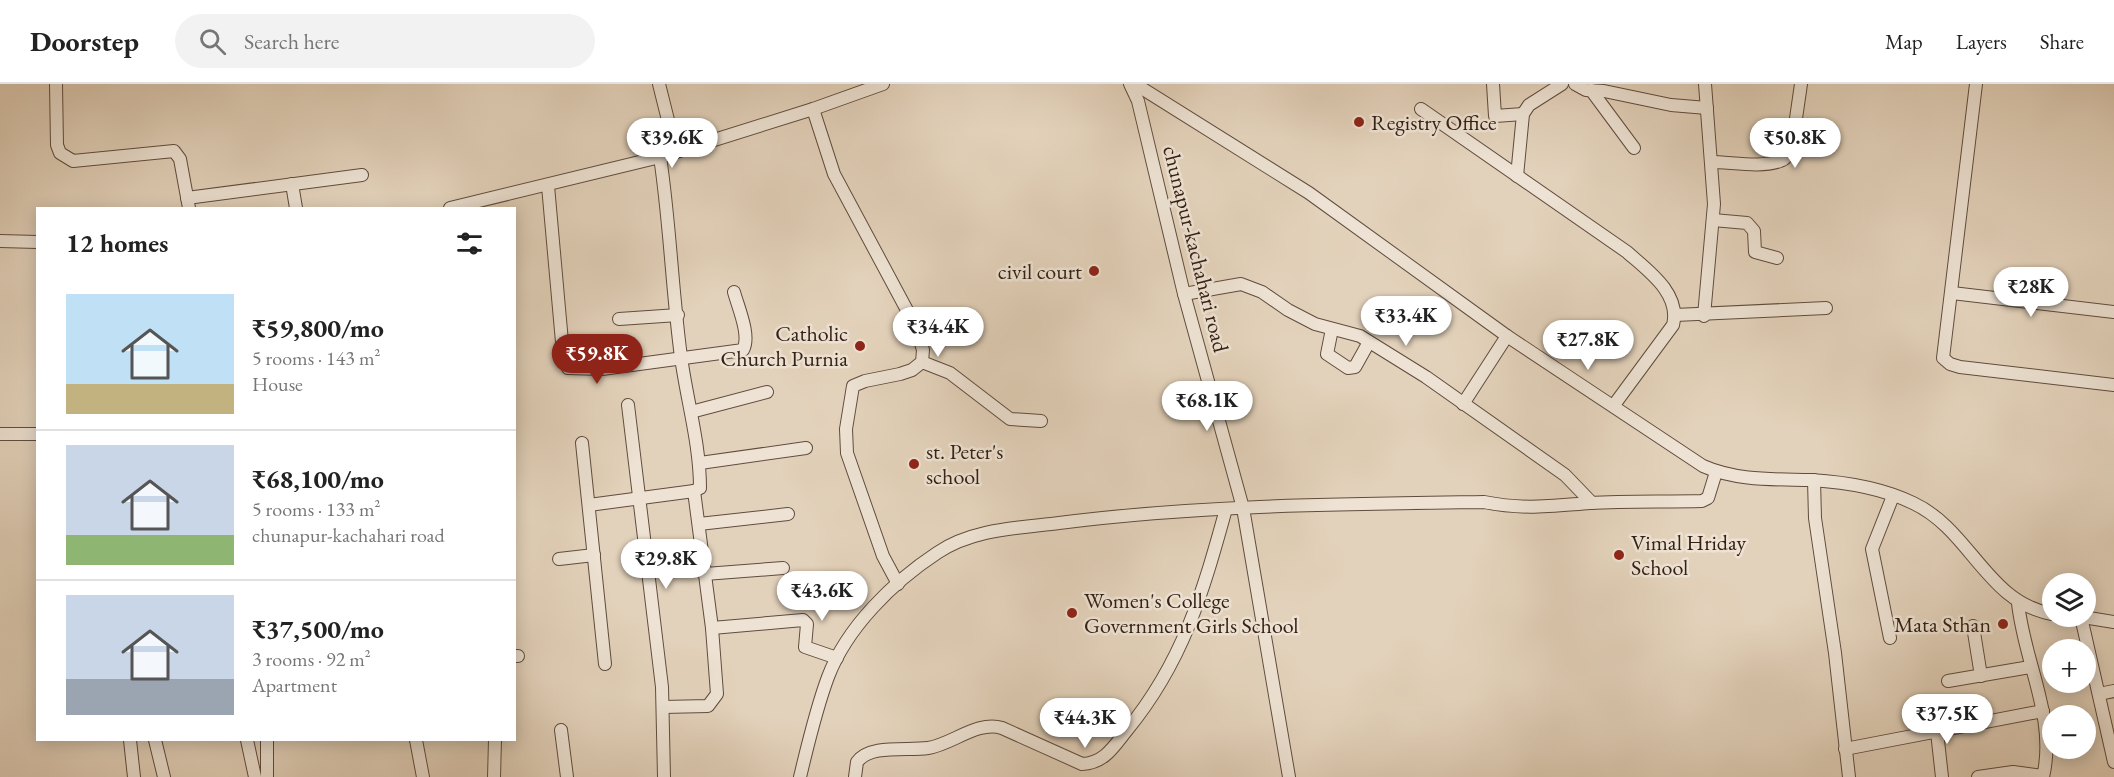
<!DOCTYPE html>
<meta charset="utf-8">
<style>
body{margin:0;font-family:"EB Garamond",serif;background:#f2f2f2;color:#222;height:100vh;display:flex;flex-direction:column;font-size:22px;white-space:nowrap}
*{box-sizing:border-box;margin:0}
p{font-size:20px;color:#767676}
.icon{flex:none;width:33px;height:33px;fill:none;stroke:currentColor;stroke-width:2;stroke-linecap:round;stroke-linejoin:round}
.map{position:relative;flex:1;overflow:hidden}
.details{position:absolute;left:36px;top:123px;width:480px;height:534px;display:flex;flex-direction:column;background:#fff;border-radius:0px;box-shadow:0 3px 15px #0003}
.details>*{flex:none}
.fabs{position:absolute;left:2042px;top:489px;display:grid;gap:12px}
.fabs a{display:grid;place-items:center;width:54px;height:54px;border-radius:50%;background:#fff;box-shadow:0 3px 15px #0003;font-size:30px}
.price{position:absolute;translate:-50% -51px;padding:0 14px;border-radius:21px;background:#fff;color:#222;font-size:20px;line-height:39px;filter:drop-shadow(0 2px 3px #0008)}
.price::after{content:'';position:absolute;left:50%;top:36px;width:18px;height:14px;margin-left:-9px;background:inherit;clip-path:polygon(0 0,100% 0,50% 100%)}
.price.selected{background:#8f2418;color:#fff}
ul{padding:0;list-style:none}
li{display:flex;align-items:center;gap:18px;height:150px;padding:0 30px}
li+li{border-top:2px solid #e0e0e0}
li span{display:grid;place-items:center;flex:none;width:168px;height:120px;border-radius:0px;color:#555}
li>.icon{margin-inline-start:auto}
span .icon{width:72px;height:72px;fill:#fffc;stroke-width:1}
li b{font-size:26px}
h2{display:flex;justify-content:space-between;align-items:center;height:72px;padding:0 30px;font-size:26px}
header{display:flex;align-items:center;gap:36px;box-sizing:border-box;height:84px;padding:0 30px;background:#fff;border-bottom:2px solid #e0e0e0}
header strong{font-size:28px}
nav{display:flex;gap:33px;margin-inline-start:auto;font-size:21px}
.search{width:420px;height:54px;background:#f2f2f2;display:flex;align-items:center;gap:15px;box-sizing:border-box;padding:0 21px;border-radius:33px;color:#767676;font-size:22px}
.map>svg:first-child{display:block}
</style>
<header>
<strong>Doorstep</strong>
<div class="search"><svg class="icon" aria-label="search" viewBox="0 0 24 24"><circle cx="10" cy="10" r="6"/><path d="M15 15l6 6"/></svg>Search here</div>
<nav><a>Map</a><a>Layers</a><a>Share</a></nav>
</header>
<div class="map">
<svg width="2114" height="693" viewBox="0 0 2114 693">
<rect width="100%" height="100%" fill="#e3d2bb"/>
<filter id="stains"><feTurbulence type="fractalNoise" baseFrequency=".00333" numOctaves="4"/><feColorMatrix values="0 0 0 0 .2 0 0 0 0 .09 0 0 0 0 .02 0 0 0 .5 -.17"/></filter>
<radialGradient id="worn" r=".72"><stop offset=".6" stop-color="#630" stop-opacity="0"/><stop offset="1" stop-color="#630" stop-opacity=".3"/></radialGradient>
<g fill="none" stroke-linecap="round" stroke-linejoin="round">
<defs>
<g id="minor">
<path d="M 56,0 L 57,61 L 60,69 L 73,77 L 174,67 L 180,75 L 189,124"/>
<path d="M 659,0 L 676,68"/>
<path d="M 1130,0 L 1138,17 L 1184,210 L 1243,424 L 1289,693"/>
<path d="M 1135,0 L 1309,109 L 1507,252 L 1703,382 C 1737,397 1774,395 1811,396 C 1845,398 1882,404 1913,419 C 1971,446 1986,518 2052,530"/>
<path d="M 1493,0 L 1495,32 L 1523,30"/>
<path d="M 1575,0 L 1586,6 L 1604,7 L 1671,21 L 1707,24"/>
<path d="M 1976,0 L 1943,274 L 1950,280 L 1960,283 L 2114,301"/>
<path d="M 1591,6 L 1634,64"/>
<path d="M 813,25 L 834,90 L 916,243 L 923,266 L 922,278 L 912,286 L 900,290 L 865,297 L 853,302 L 846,345 L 847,369 L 883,472 L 898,500"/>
<path d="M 1421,25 L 1627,168 C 1647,186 1681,209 1673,241 L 1614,321"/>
<path d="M 1711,78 C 1731,78 1761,84 1780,77 C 1787,75 1790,68 1792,62 L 1801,0"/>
<path d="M 1517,92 L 1523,30 L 1529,21 L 1562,0"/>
<path d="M 292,100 L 296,124"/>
<path d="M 548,102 L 563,269 L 568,284 L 602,285 L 743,266 C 751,252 738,223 734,208"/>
<path d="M 187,114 L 362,91"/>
<path d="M 450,124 L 660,73 L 813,25 L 883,0"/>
<path d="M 1713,136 L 1747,139 L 1754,147 L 1755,168 L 1777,174"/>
<path d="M 0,157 L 38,158"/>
<path d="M 1952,209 L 2114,228"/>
<path d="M 1184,210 L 1241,200 L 1262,208 L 1288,226 L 1315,240 L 1360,252 L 1426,293 L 1565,391 L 1592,419"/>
<path d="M 1675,231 L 1826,224"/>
<path d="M 1704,232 L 1714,120 L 1705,0"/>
<path d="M 619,235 L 678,231"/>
<path d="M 1332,245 L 1327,270 L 1348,284 L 1355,283 L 1369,258"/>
<path d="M 922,278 L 950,289 L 1010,335 L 1041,337"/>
<path d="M 1463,320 L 1507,252"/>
<path d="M 628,321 L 662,603 L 664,693"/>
<path d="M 691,328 L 767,308"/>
<path d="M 0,350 L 38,350"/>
<path d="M 582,359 L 605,580"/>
<path d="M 700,379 L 806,364"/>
<path d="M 1814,396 L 1815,434 L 1835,569 L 1849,693"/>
<path d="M 589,421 L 694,407 L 700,404 C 700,360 687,317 681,273 C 672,206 670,139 660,73"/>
<path d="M 699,440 L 788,430"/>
<path d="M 559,475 L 594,471"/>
<path d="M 705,490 L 783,484"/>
<path d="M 2018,519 C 2024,578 2057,634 2043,693"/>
<path d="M 2077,532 L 2114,538"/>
<path d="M 2081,533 L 2114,678"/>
<path d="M 1973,542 L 1981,592"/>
<path d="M 712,544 L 803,536 L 807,540 L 805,563 L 837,574"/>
<path d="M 1890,554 L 1872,465 L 1893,412"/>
<path d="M 514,572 L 518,572"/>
<path d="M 1948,597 L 2030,583"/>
<path d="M 2099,610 L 2114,607"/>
<path d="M 663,623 L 708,622 L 717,610 L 712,544 L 694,407"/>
<path d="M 561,646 L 567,693"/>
<path d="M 1937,648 L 1942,693"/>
<path d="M 130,656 L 134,693"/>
<path d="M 155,656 L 164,693"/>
<path d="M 247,656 L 255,693"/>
<path d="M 416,656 L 423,693"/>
<path d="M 1845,665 L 2043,627"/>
<path d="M 267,693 L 267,656"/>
<path d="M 494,693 L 495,656"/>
<path d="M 800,693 C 808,660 816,625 828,593 C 847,543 893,498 937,469 C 972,445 1018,444 1059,439 C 1200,421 1342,420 1484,418 C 1524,426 1550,422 1590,419 C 1627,417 1665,418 1702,417 L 1708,414 L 1716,388"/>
<path d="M 855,693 L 857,678 C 870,660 907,667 928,664 C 951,661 978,636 1002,644 L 1082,680 C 1105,679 1114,662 1127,646 C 1183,578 1203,508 1226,425"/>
<path d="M 1978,693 L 2013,688 L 2043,692"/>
</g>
</defs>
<!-- minor casing -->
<use href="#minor" stroke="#604c3e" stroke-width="14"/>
<!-- minor -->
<use href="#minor" stroke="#ede2d3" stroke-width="12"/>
</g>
<!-- markers -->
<g fill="#8f2418" stroke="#ede2d3" stroke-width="2">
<circle cx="1359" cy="38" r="6"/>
<circle cx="1094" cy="187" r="6"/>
<circle cx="860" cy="262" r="6"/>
<circle cx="914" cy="380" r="6"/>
<circle cx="1619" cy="471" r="6"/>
<circle cx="1072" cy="529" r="6"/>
<circle cx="2003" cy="540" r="6"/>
</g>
<g text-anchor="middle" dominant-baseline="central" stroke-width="5" stroke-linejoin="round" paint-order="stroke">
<!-- poi labels -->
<g font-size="22" fill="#342015" stroke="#ede2d3" text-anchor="start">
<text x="1371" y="38">Registry Office</text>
<text x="1082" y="187" text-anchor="end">civil court</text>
<text x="848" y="249" text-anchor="end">Catholic<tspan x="848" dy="25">Church Purnia</tspan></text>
<text x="926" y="367">st. Peter's<tspan x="926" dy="25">school</tspan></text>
<text x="1631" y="458">Vimal Hriday<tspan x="1631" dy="25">School</tspan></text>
<text x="1084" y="516">Women's College<tspan x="1084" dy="25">Government Girls School</tspan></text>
<text x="1991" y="540" text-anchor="end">Mata Sthan</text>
</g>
<!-- street labels -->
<g font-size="22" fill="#342015" stroke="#ede2d3">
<text transform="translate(1196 165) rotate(76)">chunapur-kachahari road</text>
</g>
</g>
<rect width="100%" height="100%" filter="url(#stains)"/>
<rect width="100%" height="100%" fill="url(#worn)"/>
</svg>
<div class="fabs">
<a><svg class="icon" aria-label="layers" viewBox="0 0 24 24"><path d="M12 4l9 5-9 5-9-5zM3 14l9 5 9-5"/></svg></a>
<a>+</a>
<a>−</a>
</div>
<b class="price" style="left:672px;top:85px">₹39.6K</b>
<b class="price" style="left:1795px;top:85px">₹50.8K</b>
<b class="price" style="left:2031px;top:234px">₹28K</b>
<b class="price" style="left:1406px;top:263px">₹33.4K</b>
<b class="price" style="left:938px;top:274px">₹34.4K</b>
<b class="price" style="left:1588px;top:287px">₹27.8K</b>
<b class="price selected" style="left:597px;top:301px">₹59.8K</b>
<b class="price" style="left:1207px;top:348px">₹68.1K</b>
<b class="price" style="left:666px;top:506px">₹29.8K</b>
<b class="price" style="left:822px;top:538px">₹43.6K</b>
<b class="price" style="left:1947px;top:661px">₹37.5K</b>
<b class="price" style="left:1085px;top:665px">₹44.3K</b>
<section class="details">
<h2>12 homes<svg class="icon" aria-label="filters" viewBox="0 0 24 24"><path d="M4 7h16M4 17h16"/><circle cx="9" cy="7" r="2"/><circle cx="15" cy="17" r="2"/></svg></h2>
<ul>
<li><span style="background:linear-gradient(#bfe0f5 75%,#c2b280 0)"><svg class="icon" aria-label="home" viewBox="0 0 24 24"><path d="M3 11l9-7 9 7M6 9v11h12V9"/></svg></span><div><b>₹59,800/mo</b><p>5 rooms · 143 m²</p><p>House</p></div></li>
<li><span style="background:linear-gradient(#c9d6e8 75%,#8fb573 0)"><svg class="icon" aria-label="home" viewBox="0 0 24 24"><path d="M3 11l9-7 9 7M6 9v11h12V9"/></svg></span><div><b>₹68,100/mo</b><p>5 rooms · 133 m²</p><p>chunapur-kachahari road</p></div></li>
<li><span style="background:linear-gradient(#c9d6e8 70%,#9aa5b1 0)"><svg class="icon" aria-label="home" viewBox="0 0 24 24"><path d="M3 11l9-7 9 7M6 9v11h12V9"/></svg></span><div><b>₹37,500/mo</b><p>3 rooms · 92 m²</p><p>Apartment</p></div></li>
</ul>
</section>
</div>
